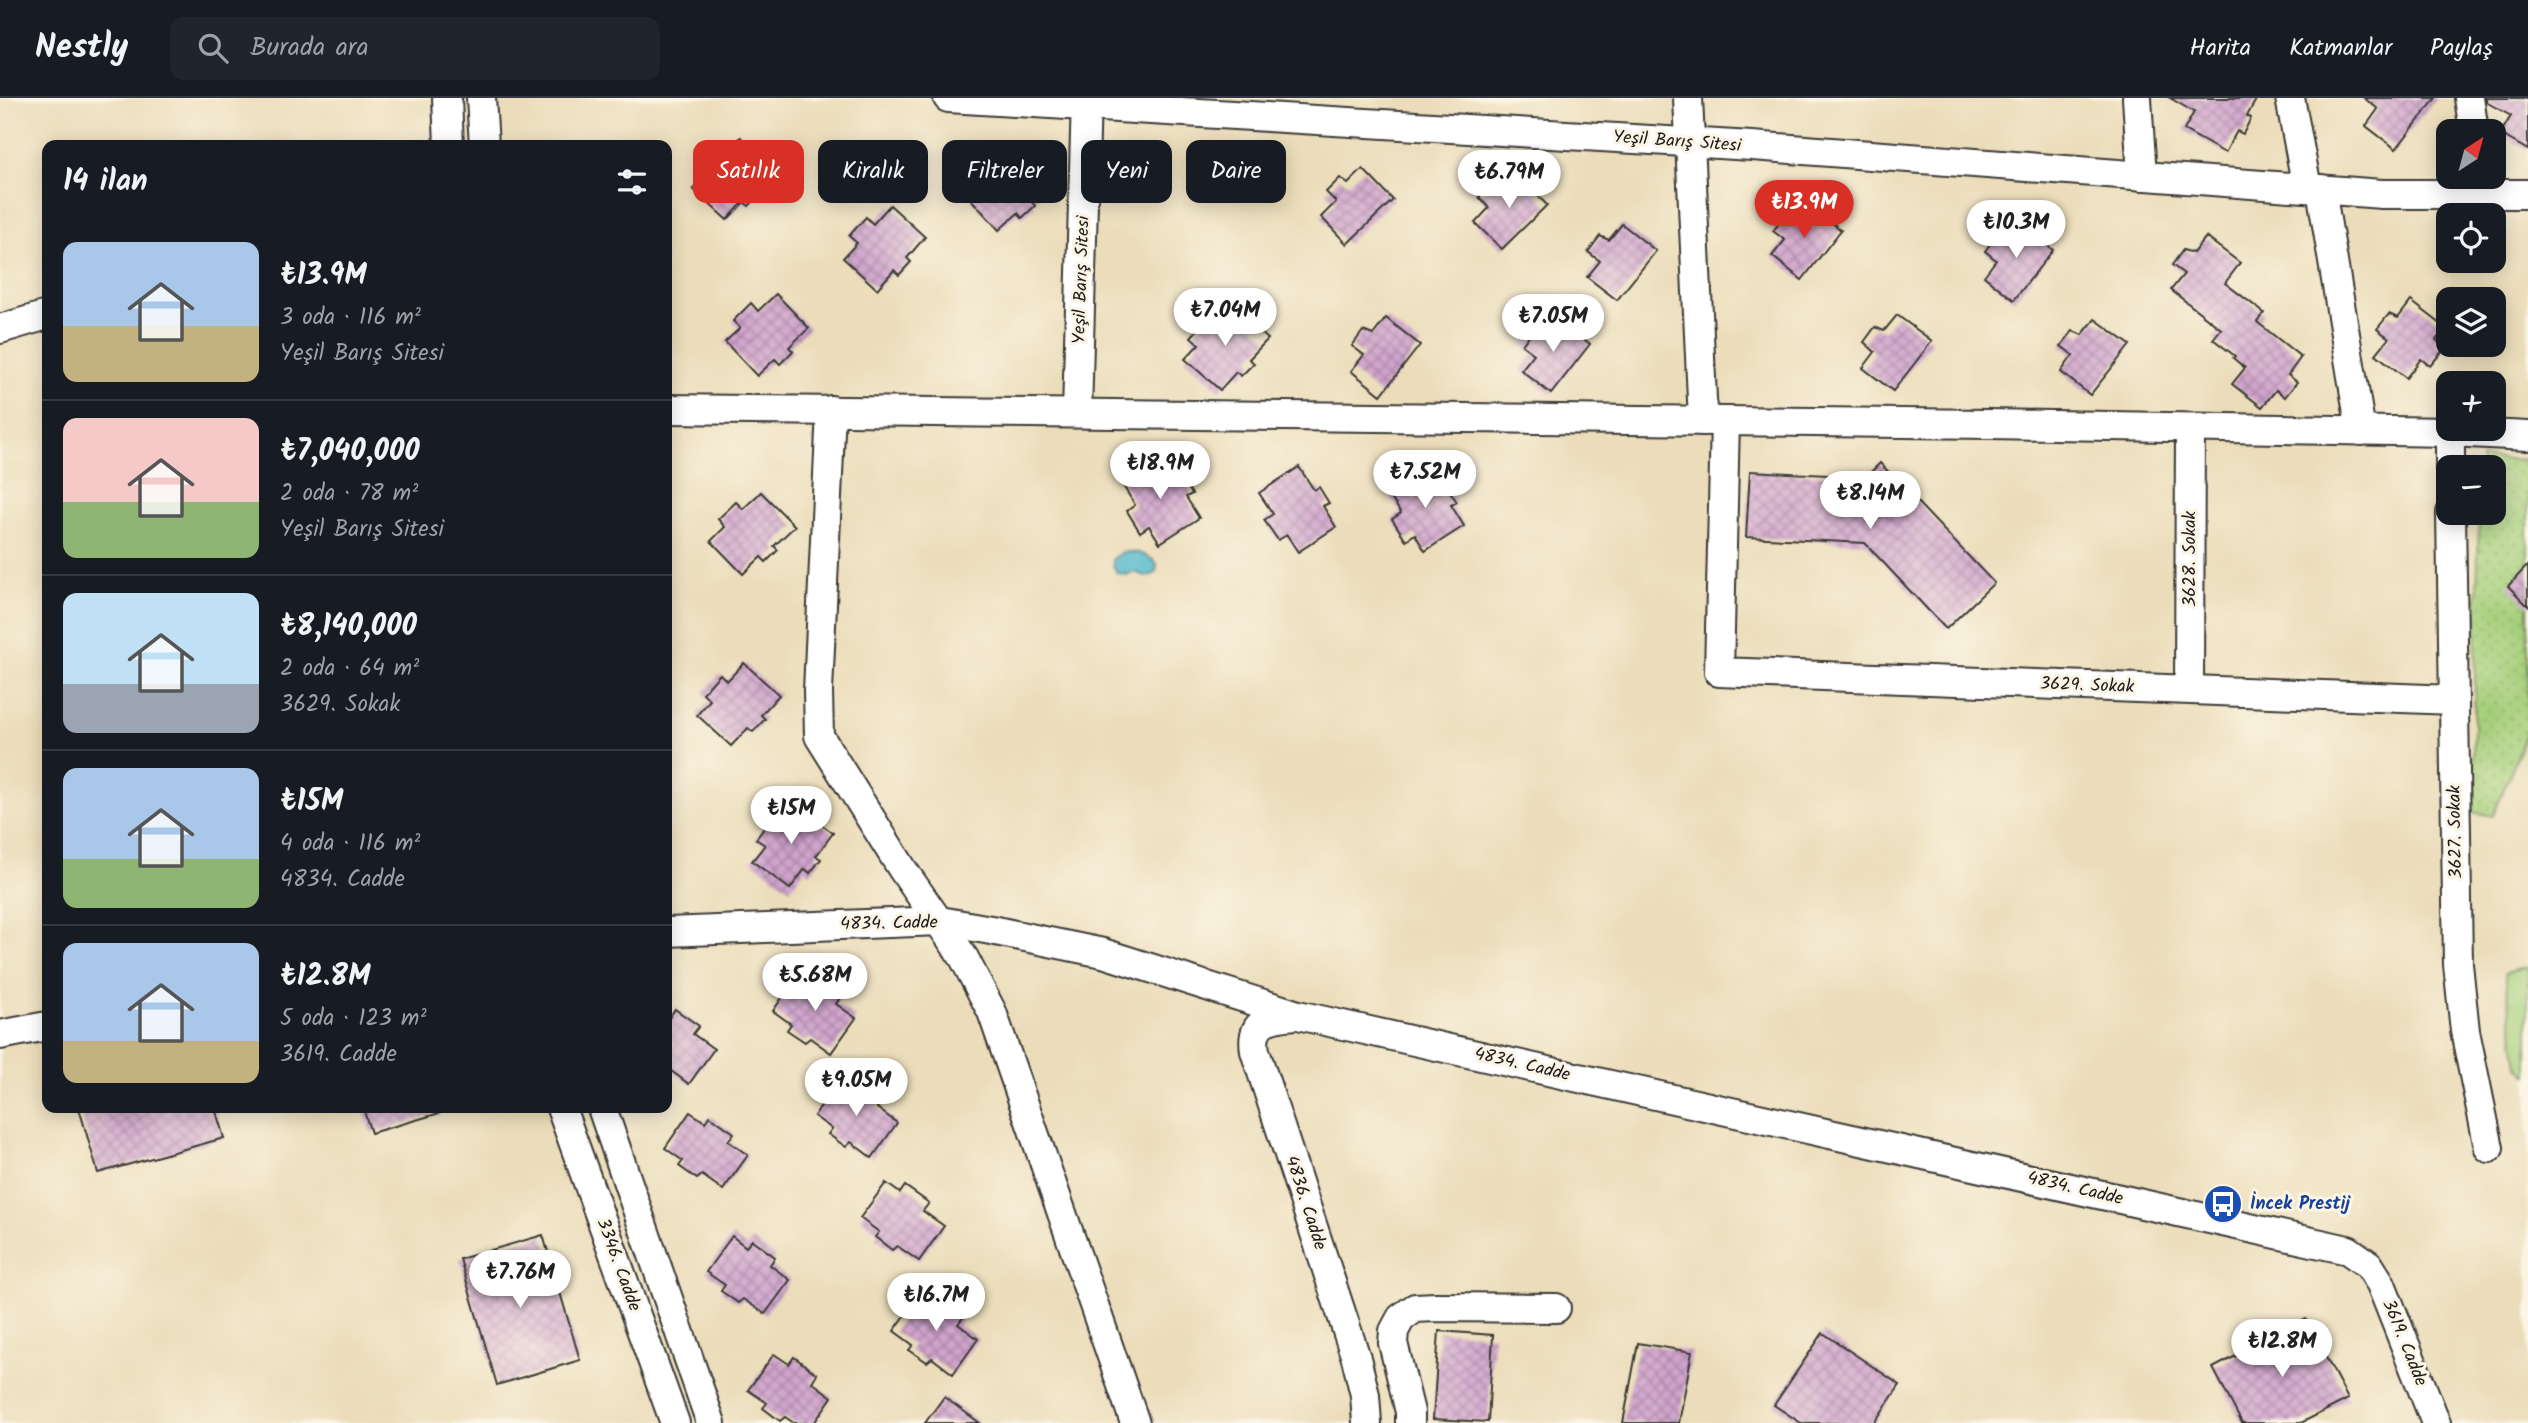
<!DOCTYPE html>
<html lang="tr">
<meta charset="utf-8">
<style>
body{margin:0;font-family:Kalam,sans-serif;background:#20242c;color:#f1f3f6;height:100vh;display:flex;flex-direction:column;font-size:26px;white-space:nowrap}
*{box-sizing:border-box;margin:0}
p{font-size:23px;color:#9ea1a6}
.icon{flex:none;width:38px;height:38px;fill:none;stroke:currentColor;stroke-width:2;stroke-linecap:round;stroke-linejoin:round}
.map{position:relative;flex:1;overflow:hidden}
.details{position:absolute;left:42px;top:42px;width:630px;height:973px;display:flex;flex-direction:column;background:#171b24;border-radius:14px;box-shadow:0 4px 18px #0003}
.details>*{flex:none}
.banner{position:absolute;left:693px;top:42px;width:665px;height:63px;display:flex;gap:14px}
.needle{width:46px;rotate:36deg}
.fabs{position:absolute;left:2436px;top:21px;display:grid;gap:14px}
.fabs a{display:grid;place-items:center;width:70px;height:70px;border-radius:14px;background:#171b24;box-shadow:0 4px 18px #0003;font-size:35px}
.price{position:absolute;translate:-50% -60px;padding:0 16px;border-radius:24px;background:#fff;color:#222;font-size:23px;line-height:46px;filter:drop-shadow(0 2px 4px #0008)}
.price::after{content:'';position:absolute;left:50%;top:42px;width:21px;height:16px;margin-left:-10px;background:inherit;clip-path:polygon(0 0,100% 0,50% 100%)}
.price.selected{background:#d93025;color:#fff}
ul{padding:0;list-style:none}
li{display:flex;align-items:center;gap:21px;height:175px;padding:0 21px}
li+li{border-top:2px solid #363941}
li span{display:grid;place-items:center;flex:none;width:196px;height:140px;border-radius:14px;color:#555}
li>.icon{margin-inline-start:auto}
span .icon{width:84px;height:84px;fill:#fffc;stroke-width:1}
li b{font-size:30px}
h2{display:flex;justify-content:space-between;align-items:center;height:84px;padding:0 21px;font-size:30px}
.chip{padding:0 24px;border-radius:14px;background:#171b24;box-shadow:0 4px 18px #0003;font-size:24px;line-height:63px}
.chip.selected{background:#d93025;color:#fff}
header{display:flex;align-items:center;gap:42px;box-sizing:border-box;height:98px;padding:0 35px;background:#171b24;border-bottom:2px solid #363941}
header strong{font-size:33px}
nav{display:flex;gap:38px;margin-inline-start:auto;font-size:24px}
.search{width:490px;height:63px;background:#20242c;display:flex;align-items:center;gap:18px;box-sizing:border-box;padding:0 24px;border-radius:14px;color:#9ea1a6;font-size:26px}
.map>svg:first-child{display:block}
</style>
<header>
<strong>Nestly</strong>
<div class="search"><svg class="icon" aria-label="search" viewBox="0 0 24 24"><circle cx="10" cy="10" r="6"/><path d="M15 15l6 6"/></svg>Burada ara</div>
<nav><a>Harita</a><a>Katmanlar</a><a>Paylaş</a></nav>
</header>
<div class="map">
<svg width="2528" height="1325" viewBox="0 0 2528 1325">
<defs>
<pattern id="grass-dots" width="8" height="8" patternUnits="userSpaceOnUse" patternTransform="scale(1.75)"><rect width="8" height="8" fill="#a6cf7a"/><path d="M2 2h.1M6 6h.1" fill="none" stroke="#8eb169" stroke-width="1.8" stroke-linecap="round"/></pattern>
<pattern id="building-cross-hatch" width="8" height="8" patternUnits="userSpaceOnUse" patternTransform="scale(1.75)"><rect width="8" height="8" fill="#d0a4cd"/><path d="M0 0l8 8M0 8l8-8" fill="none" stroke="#a885a6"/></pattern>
</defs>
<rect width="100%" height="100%" fill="#fcf5e5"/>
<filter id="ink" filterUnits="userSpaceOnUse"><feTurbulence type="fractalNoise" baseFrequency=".0143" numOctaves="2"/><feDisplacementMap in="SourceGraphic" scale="14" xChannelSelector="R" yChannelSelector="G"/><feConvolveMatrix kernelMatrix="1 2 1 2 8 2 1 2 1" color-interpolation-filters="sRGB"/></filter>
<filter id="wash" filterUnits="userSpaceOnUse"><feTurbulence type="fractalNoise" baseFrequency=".00686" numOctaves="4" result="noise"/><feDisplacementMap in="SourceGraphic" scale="28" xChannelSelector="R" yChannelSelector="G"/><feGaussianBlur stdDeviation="1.57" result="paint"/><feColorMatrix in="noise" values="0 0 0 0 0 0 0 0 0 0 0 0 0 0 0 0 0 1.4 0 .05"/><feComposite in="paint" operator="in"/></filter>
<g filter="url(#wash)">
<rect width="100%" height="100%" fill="#ebddba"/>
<!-- grass -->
<path fill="url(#grass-dots)" stroke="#61764b" stroke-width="2" d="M 2481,360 L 2528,362 L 2528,631 L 2493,718 L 2472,714 L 2479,415 L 2494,415 L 2494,369 L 2481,369 Z"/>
<!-- green -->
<path fill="#a6cf7a" stroke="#61764b" stroke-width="2" d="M 2528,869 L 2528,977 L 2518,968 L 2505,875 Z"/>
<!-- water -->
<path fill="#50b9cd" stroke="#366a74" stroke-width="2" d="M 1122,454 C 1136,453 1148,456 1157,466 L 1156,475 L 1147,479 L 1135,474 L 1126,477 L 1117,475 L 1113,467 L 1113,461 Z"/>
<g id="blocks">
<!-- building -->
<g fill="url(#building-cross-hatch)">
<path d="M 2170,0 L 2257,0 L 2247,18 L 2251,20 L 2243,36 L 2237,33 L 2225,55 L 2184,32 L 2194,14 Z"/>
<path d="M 2364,0 L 2436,0 L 2396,51 L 2366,28 L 2378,11 Z"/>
<path d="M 2486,0 L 2528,0 L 2528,52 L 2500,36 L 2511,18 L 2486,4 Z"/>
<path d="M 741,39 L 776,71 L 757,92 L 761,95 L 749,108 L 744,104 L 727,122 L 693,91 L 707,76 L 699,68 L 716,50 L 724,57 Z"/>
<path d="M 1020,50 L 1052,85 L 1032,104 L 1035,108 L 1022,120 L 1018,115 L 999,132 L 968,98 L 983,84 L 976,76 L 994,59 L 1001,67 Z"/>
<path d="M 1363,71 L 1393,102 L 1347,146 L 1321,119 L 1336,104 L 1326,94 L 1340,80 L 1348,86 Z"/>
<path d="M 1516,76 L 1547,107 L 1502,151 L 1475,125 L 1489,110 L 1479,99 L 1492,86 L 1501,91 Z"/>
<path d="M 1807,105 L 1841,132 L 1802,182 L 1772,158 L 1785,142 L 1773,133 L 1785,118 L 1794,122 Z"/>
<path d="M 890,107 L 925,139 L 907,160 L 911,164 L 899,177 L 894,172 L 877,191 L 843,160 L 857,145 L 849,138 L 866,119 L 873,126 Z"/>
<path d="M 2018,125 L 2053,152 L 2014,202 L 1984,178 L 1996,162 L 1985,153 L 1996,138 L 2006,142 Z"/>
<path d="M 1622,126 L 1656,153 L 1617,202 L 1587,179 L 1600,163 L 1588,154 L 1600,138 L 1609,142 Z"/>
<path d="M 2206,139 L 2240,165 L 2225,185 L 2264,215 L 2257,224 L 2301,259 L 2288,277 L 2297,284 L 2285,299 L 2276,292 L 2262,309 L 2232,286 L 2245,270 L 2233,260 L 2235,258 L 2213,241 L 2221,231 L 2171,192 L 2184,176 L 2172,167 L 2183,152 L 2193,155 Z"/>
<path d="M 776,196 L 809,230 L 789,249 L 793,253 L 780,266 L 775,261 L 757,278 L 725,244 L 740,230 L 733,223 L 751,205 L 758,213 Z"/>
<path d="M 2411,203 L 2446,230 L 2436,242 L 2445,250 L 2430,268 L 2421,261 L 2406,280 L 2376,256 L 2389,240 L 2377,231 L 2389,216 L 2398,220 Z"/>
<path d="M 1232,209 L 1268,241 L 1249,261 L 1254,265 L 1241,278 L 1236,274 L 1220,292 L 1185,261 L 1199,246 L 1191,239 L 1208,220 L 1216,227 Z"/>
<path d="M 1897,217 L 1932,243 L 1893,293 L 1863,270 L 1875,254 L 1864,244 L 1875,229 L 1884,233 Z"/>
<path d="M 1556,219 L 1590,246 L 1551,296 L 1521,272 L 1534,256 L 1522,247 L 1533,232 L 1543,236 Z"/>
<path d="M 1386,220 L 1420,247 L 1381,297 L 1351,273 L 1364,257 L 1352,248 L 1363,233 L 1373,237 Z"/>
<path d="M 2095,221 L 2130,247 L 2090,297 L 2061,274 L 2073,257 L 2061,248 L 2073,233 L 2082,237 Z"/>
<path d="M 1162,360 L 1177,384 L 1182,381 L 1192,396 L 1186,399 L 1199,420 L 1160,445 L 1149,428 L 1140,434 L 1127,413 L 1135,407 L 1122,386 Z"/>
<path d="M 1880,365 L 1994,485 L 1946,531 L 1865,445 L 1746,439 L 1750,373 L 1866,379 Z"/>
<path d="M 1299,369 L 1314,392 L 1319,389 L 1329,405 L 1323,408 L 1336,429 L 1298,454 L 1287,437 L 1278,442 L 1264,422 L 1273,416 L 1259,395 Z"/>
<path d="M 1427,369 L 1442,392 L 1447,389 L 1457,404 L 1451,407 L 1464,428 L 1425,453 L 1415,436 L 1406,442 L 1392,421 L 1401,415 L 1387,394 Z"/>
<path d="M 761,394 L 795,428 L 774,448 L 778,452 L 766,464 L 761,459 L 743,476 L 711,443 L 725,429 L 718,421 L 736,404 L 743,411 Z"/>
<path d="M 2528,467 L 2528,508 L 2508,488 Z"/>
<path d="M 744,565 L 779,597 L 761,617 L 765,621 L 753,634 L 748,630 L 731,648 L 697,617 L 710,602 L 703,595 L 720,576 L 727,583 Z"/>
<path d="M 794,707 L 833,735 L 816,758 L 821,761 L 810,775 L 805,771 L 790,791 L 752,763 L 765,747 L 756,741 L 771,721 L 779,727 Z"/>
<path d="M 798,877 L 813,888 L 818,881 L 841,898 L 836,906 L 856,920 L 831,955 L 810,940 L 805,944 L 787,932 L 791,926 L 773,913 Z"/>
<path d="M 675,911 L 699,928 L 693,936 L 714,951 L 689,986 L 667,970 L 667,923 Z"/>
<path d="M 839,982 L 854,992 L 859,985 L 882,1002 L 877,1010 L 897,1025 L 872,1060 L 851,1044 L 846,1049 L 828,1036 L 832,1031 L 814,1018 Z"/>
<path d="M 79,1010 L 215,1010 L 224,1040 L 98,1075 Z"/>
<path d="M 363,1010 L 439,1010 L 440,1015 L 371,1035 Z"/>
<path d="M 690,1014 L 705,1024 L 710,1018 L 734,1035 L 728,1043 L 748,1057 L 723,1092 L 702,1077 L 697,1081 L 679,1068 L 683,1063 L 665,1050 Z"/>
<path d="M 886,1085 L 900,1095 L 905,1088 L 929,1105 L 923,1113 L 944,1128 L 919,1163 L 897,1148 L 892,1152 L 875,1139 L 879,1134 L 860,1120 Z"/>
<path d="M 543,1137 L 580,1262 L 497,1287 L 460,1161 Z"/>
<path d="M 732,1138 L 746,1149 L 752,1142 L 775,1159 L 770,1167 L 790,1182 L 765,1216 L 743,1201 L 738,1205 L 721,1193 L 725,1187 L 706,1174 Z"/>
<path d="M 920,1197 L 935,1208 L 940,1201 L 964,1218 L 958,1226 L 978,1241 L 953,1276 L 932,1260 L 927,1264 L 909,1252 L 913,1247 L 894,1233 Z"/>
<path d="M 2306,1221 L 2348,1301 L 2301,1325 L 2242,1325 L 2213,1270 Z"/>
<path d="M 1439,1233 L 1493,1237 L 1488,1324 L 1433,1321 Z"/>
<path d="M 1823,1235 L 1900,1287 L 1874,1325 L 1801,1325 L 1774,1307 Z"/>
<path d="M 1638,1245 L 1692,1254 L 1679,1325 L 1623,1325 Z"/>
<path d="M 774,1256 L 789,1266 L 794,1259 L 817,1276 L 812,1284 L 832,1299 L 814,1325 L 794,1325 L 785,1319 L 780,1323 L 763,1310 L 767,1305 L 748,1292 Z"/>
<path d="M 944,1299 L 980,1325 L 925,1325 Z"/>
</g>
</g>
</g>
<g filter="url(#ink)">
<use href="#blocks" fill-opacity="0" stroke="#3b3934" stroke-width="2"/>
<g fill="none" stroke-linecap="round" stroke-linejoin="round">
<defs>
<g id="minor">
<path d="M 447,0 L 449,47"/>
<path d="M 481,0 L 484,47"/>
<path d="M 948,0 L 1752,48 L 2382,96 L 2528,96"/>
<path d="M 1688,0 L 1703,323"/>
<path d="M 2137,0 L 2142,78"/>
<path d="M 2290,0 L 2307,90"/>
<path d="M 2469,0 L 2474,33"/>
<path d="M 2321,91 L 2361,333"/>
<path d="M 0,231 L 47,217"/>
<path d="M 667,311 L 1990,326 L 2450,334 L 2528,338"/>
<path d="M 831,312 L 818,593 L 819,638 L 903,772 L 964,860 L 992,914 L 1135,1325"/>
<path d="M 1077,315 L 1086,0"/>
<path d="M 1725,323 L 1719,574 L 2454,602"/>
<path d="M 2450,334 L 2450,369"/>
<path d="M 2451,415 L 2458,866 L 2465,933 L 2489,1050"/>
<path d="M 2189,591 L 2190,330"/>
<path d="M 667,834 L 940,823 L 991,832 L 1103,855 L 1298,917 L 2348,1152 L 2369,1167 L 2381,1186 L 2436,1325"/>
<path d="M 1296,917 C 1270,919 1250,922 1255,953 L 1356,1260 L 1365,1297 L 1367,1325"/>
<path d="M 0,937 L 47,928"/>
<path d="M 561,1010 L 675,1325"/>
<path d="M 602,1010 L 711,1325"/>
<path d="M 1410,1325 L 1410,1314 L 1393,1245 L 1394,1233 L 1401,1220 L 1415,1210 L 1436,1209 L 1556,1210"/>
</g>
</defs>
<!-- minor casing -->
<use href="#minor" stroke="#3b3934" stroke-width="32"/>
<!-- minor -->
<use href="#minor" stroke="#fff" stroke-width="28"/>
</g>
</g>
<!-- icons -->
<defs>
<symbol id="bus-disc" viewBox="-11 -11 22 22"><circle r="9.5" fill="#1a4fb4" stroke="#fcf5e5"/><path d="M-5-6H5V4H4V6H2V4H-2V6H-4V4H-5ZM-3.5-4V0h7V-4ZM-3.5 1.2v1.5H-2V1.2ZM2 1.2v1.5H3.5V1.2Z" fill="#fff"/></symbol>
</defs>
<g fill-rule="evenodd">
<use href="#bus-disc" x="2201" y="1084" width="44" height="44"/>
</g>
<g text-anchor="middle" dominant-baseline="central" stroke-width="6" stroke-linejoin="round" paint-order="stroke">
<!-- street labels -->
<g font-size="18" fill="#1c1c1c" stroke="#fcf5e5">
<text transform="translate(1677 44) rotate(4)">Yeşil Barış Sitesi</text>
<text transform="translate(1082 182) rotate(-88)">Yeşil Barış Sitesi</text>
<text transform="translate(2190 461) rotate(-90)">3628. Sokak</text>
<text transform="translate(2087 588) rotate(2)">3629. Sokak</text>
<text transform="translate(2456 734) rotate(-91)">3627. Sokak</text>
<text transform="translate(889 826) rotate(-1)">4834. Cadde</text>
<text transform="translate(1522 967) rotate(13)">4834. Cadde</text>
<text transform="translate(2075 1091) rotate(13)">4834. Cadde</text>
<text transform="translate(1305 1105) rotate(72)">4836. Cadde</text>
<text transform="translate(618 1167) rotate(70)">3346. Cadde</text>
<text transform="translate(2404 1245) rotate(68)">3619. Cadde</text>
</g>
<!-- transit labels -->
<g font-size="18" font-weight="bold" fill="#164399" stroke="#fcf5e5" text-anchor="start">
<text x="2250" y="1106">İncek Prestij</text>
</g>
</g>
</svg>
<div class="fabs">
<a><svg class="needle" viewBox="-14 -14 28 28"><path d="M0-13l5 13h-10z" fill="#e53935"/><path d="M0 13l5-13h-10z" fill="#9ea1a6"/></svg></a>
<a><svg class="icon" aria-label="locate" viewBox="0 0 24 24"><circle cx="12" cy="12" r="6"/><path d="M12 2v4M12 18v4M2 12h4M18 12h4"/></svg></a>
<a><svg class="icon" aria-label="layers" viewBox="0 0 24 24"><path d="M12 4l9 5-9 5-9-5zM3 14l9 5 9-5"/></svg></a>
<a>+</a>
<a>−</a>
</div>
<b class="price" style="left:1509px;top:112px">₺6.79M</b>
<b class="price selected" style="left:1804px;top:142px">₺13.9M</b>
<b class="price" style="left:2016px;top:162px">₺10.3M</b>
<b class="price" style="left:1225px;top:250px">₺7.04M</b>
<b class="price" style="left:1553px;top:256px">₺7.05M</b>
<b class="price" style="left:1160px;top:403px">₺18.9M</b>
<b class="price" style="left:1425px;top:412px">₺7.52M</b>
<b class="price" style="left:1870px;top:433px">₺8.14M</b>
<b class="price" style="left:791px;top:748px">₺15M</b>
<b class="price" style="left:815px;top:915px">₺5.68M</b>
<b class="price" style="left:856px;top:1020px">₺9.05M</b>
<b class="price" style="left:520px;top:1212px">₺7.76M</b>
<b class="price" style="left:936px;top:1235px">₺16.7M</b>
<b class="price" style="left:2282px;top:1281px">₺12.8M</b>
<div class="banner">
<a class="chip selected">Satılık</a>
<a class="chip">Kiralık</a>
<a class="chip">Filtreler</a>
<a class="chip">Yeni</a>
<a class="chip">Daire</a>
</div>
<section class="details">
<h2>14 ilan<svg class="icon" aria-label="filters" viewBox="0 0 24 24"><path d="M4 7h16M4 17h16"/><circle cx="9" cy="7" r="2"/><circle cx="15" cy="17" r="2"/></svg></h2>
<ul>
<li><span style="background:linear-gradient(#a9c7e8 60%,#c2b280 0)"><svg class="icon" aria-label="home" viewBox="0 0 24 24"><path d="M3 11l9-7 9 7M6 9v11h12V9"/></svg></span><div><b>₺13.9M</b><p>3 oda · 116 m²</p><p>Yeşil Barış Sitesi</p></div></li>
<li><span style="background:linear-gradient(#f6c9c9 60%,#8fb573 0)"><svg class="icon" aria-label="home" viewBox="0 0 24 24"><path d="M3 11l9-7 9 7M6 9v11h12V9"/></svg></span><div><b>₺7,040,000</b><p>2 oda · 78 m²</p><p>Yeşil Barış Sitesi</p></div></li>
<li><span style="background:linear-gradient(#bfe0f5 65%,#9aa5b1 0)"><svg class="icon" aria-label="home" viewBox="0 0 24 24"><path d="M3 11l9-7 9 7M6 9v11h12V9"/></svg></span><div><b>₺8,140,000</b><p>2 oda · 64 m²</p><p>3629. Sokak</p></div></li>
<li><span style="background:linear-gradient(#a9c7e8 65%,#8fb573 0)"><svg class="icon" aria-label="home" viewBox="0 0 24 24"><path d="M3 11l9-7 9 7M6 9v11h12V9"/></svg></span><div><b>₺15M</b><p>4 oda · 116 m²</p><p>4834. Cadde</p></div></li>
<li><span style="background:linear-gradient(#a9c7e8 70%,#c2b280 0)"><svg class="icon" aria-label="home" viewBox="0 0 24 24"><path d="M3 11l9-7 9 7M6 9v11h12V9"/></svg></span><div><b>₺12.8M</b><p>5 oda · 123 m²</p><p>3619. Cadde</p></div></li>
</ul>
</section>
</div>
